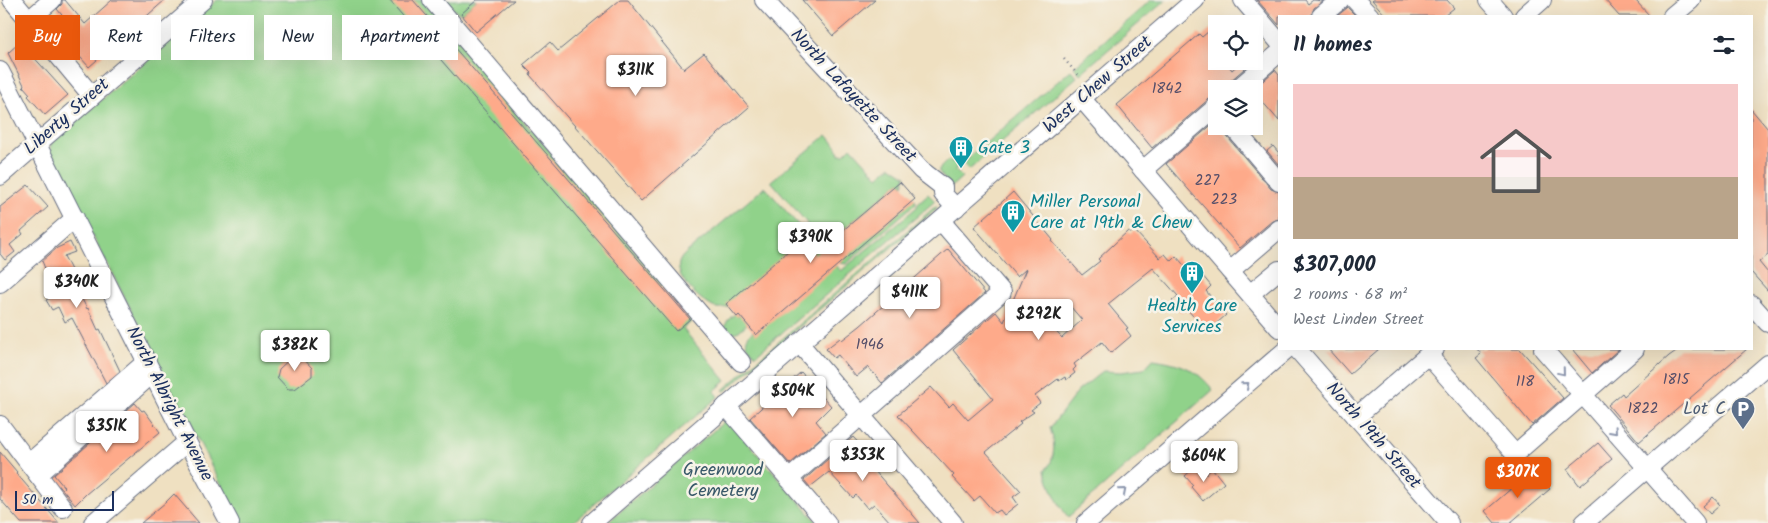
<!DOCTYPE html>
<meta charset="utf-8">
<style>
body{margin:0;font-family:Kalam,sans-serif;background:#f6f6f7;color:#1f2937;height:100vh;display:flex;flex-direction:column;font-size:19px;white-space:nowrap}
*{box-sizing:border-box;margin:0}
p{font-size:16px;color:#747a83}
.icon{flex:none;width:28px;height:28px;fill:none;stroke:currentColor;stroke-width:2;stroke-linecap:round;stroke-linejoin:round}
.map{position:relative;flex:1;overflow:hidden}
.sheet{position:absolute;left:1278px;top:15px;width:475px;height:335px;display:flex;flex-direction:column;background:#fff;border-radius:0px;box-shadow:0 5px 20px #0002}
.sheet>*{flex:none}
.hud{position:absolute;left:15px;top:15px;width:475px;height:45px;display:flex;gap:10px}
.tools{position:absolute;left:1208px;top:15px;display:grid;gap:10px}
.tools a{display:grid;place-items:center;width:55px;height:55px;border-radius:0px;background:#fff;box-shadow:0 5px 20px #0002;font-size:25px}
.scale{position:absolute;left:15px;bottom:12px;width:99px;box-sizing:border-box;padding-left:5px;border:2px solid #1b2f5e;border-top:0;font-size:14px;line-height:18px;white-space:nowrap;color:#1b2f5e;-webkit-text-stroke:4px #f7f3e8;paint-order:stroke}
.price{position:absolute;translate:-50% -42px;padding:0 11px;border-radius:5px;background:#fff;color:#222;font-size:16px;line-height:32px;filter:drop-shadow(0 1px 2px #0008)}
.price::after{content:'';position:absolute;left:50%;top:30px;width:15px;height:11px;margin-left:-8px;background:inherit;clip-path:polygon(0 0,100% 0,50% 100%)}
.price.active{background:#ea580c;color:#fff}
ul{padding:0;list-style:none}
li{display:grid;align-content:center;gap:10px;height:265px;padding:0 15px}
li+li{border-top:1px solid #e0e1e3}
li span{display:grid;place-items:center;height:155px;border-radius:0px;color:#555}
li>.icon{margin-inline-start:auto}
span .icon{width:90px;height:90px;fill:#fffc;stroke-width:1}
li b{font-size:21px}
h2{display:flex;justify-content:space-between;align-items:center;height:60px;padding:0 15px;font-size:21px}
.tag{padding:0 18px;border-radius:0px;background:#fff;box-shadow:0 5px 20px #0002;font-size:18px;line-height:45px}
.tag.active{background:#ea580c;color:#fff}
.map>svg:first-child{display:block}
</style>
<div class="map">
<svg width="1768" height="523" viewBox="0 0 1768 523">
<rect width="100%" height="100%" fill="#f7f3e8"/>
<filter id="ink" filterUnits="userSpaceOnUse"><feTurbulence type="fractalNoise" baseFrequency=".02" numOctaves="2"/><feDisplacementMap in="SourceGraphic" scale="10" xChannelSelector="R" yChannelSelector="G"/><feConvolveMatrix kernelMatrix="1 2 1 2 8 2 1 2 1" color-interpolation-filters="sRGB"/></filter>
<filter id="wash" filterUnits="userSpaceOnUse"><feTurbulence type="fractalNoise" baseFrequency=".0096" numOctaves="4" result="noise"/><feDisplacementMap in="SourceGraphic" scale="20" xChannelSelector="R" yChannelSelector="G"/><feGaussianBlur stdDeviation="1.12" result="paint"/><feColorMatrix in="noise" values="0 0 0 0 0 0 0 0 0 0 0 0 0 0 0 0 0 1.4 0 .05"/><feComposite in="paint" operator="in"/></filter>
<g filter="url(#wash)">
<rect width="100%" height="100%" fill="#efe0c1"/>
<!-- green -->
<g fill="#90d28a" stroke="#568074">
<path d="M 217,0 L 426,0 L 484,68 L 482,73 L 694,319 L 683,329 L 726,381 L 714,391 L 718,397 L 572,523 L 241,523 L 50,153 L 51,144 Z"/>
<path d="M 447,0 L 477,0 L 461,14 L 453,9 Z"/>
<path d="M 1151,0 L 1166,0 L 1080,74 L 1074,67 Z"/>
<path d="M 1071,70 L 1077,77 L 969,170 L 963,163 L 951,158 L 956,156 L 966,160 Z"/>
<path d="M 827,135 L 837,147 L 839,154 L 844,154 L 851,147 L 878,177 L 891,166 L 906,176 L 903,185 L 900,182 L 828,242 L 824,250 L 812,235 L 806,222 L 771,181 Z"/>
<path d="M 948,160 L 958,164 L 955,170 L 962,177 L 951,187 L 939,172 L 939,169 Z"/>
<path d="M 765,187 L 800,227 L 804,234 L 802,239 L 728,307 C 723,308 718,309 713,307 C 701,301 675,278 679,263 C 680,259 683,256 686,253 Z"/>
<path d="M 928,194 L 935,201 L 756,355 C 746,347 742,341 753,331 L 756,334 L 831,259 L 841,271 L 917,207 L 918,203 Z"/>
<path d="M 915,199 L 916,203 L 846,264 L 841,263 L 839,261 L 843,260 Z"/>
<path d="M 936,206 L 937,208 L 725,391 L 723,390 Z"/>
<path d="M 809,246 L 814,246 L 824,255 L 739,331 C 723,338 720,324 735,314 L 738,317 L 813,252 Z"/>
<path d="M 1153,359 C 1180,363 1196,368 1213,390 L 1068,517 C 1057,502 1050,488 1046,470 C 1056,458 1055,442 1050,428 L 1078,391 L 1103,371 L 1121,372 L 1144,369 Z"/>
<path d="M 727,419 L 818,523 L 607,523 Z"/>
</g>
<g id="blocks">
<!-- building -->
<g fill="#feaa8a" fill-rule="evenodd">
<path d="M 62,0 L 65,0 L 85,24 L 112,0 L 165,0 L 89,67 L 72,48 L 75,46 L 67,38 L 75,31 L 57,9 L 62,4 Z"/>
<path d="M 389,0 L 413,0 L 690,319 L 676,331 Z"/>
<path d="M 477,0 L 514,0 L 476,32 L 461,14 Z"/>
<path d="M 620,0 L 628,0 L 684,69 L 704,53 L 749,107 L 641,201 L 530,75 L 531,73 L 523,65 L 550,42 L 558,51 Z"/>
<path d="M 802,0 L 875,0 L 833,36 Z"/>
<path d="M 1257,0 L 1305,0 L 1308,4 L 1313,0 L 1323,1 L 1314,8 L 1311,16 L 1279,16 L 1279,25 Z"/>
<path d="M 1372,0 L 1447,0 L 1454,8 L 1444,16 L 1386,16 Z"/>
<path d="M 1605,0 L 1635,0 L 1650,16 L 1619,16 Z"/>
<path d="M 1347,7 L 1356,16 L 1337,16 L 1347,8 Z"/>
<path d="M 1216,25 L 1216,61 L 1225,61 L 1232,70 L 1242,61 L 1249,61 L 1251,63 L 1230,81 L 1227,89 L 1216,89 L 1216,97 L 1209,99 L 1152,148 L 1117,105 L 1199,34 L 1202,37 Z"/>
<path d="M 20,42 L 68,95 L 45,115 L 28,96 L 30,94 L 23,86 L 24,85 L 8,53 Z"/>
<path d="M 1275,70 L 1279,75 L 1279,121 L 1254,92 L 1254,89 Z"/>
<path d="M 1751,109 L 1768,129 L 1768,255 L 1759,262 L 1768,273 L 1768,291 L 1751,272 Z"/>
<path d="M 1216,121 L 1216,126 L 1222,126 L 1224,133 L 1271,189 L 1279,192 L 1279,219 L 1272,221 L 1240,248 L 1166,164 Z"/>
<path d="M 1273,146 L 1279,153 L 1279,165 L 1267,151 Z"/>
<path d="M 900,182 L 915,199 L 756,335 L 739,315 L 737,317 L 726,304 L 802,239 L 815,254 Z"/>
<path d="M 28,185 L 48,207 L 21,231 L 23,234 L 10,245 L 15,252 L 5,260 L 0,254 L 0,207 Z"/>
<path d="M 1013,192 L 1053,240 L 1052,241 L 1082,275 L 1100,261 L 1098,259 L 1128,231 L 1131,233 L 1134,230 L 1160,258 L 1165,254 L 1171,261 L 1176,256 L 1197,280 L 1202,275 L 1211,286 L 1206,291 L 1226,315 L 1207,332 L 1186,308 L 1181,312 L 1172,301 L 1178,296 L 1153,268 L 1108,304 L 1128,328 L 1126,329 L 1131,336 L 1111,353 L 1102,342 L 1074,364 L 1076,367 L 1073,370 L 1075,373 L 1066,380 L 1065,377 L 1059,381 L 1058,379 L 1035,396 L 1040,403 L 1031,410 L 1034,412 L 1019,422 L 1021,424 L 986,452 L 1021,491 L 1013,497 L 1018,504 L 1004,515 L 1000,510 L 995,513 L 980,496 L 974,501 L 952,477 L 954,475 L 898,415 L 931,387 L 949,407 L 953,403 L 968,420 L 993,399 L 953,350 L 996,312 L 1004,322 L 1026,269 L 1017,277 L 974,227 ZM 1064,299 L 1082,320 L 1062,338 L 1044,319 L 1048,315 L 1047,314 Z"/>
<path d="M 70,242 L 75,252 L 64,256 L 81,290 L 78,291 L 87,309 L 88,308 L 98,330 L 100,329 L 120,371 L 106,383 L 72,318 L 65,322 L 58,307 L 52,310 L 46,300 L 53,296 L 46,283 L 50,281 L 42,261 L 57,248 Z"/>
<path d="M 948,249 L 985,293 L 882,383 L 868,367 L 856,377 L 838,355 L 834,358 L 826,349 L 840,338 L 842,340 L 860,326 Z"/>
<path d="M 1328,349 L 1379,349 L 1350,374 Z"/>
<path d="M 1477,349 L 1520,349 L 1563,398 L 1532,425 L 1476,358 L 1481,354 Z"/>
<path d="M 1572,349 L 1619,349 L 1592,373 Z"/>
<path d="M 1679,349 L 1747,349 L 1639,442 L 1608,405 L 1622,393 L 1624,396 L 1669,356 Z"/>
<path d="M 294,355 L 301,356 L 312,368 L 312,376 L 295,389 L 288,389 L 277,377 L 279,369 Z"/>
<path d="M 801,372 L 831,406 L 816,421 L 826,433 L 790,464 L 750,418 Z"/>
<path d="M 135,403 L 142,411 L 144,410 L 160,432 L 86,494 L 75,505 L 62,489 L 64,487 L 54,475 Z"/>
<path d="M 853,437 L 865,450 L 860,454 L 920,523 L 891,523 L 874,504 L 868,509 L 856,495 L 853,498 L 829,472 L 810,487 L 804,480 Z"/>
<path d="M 1598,443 L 1612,459 L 1580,486 L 1567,469 Z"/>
<path d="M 0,452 L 17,472 L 16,473 L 59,523 L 21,523 L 0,499 Z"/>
<path d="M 1195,467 L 1201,474 L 1204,471 L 1206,474 L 1212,468 L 1224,483 L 1203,501 L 1191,487 L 1193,485 L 1185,476 Z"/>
<path d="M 1533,470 L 1550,489 L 1510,523 L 1495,523 L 1485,511 Z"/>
<path d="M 174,494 L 199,523 L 141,523 L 166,502 Z"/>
<path d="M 1713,497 L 1720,505 L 1710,514 L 1703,506 Z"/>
</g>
</g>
</g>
<g filter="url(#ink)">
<use href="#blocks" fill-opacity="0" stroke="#656d81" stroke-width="1"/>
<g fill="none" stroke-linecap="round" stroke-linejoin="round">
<defs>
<g id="minor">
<path d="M 12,0 L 92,96"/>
<path d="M 432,0 L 741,362"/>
<path d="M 764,0 L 921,170 L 943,187 L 943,194 L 956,208"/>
<path d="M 1243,0 L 1279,42"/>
<path d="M 1355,0 L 1370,16"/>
<path d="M 1489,0 L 1503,16"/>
<path d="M 1321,16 L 1340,0"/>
<path d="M 1524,16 L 1542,0"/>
<path d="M 1672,16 L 1691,0"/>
<path d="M 29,20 L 52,0"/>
<path d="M 0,71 L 187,442 L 230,523"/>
<path d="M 1237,89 L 1279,53"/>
<path d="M 1082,99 L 1279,328"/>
<path d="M 1232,126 L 1279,182"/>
<path d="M 1143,170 L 1216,107"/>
<path d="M 0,176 L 203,0"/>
<path d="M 1230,271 L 1279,229"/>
<path d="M 0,283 L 75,218"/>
<path d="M 1250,294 L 1279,270"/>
<path d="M 1751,304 L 1768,323"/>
<path d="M 799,343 L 953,523"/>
<path d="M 1297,349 L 1449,523"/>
<path d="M 1543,349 L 1695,523"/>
<path d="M 1428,355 L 1515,454 L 1635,349"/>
<path d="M 726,406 L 827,523"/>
<path d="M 1356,417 L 1435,349"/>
<path d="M 0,425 L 63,508"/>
<path d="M 29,463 L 147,361"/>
<path d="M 38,475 L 153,373"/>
<path d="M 789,479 L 1002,292 L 941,221"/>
<path d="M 93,523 L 187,442"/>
<path d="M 592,523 L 1195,0"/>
<path d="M 1086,523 L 1287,349"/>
<path d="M 1584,523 L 1768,364"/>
</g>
</defs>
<!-- minor casing -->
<use href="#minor" stroke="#656d81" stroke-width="20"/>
<!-- path -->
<path stroke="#656d81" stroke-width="2.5" stroke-dasharray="1 4" stroke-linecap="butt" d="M 1064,59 L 1080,77"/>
<!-- minor -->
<use href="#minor" stroke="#fff" stroke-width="18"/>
</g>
<!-- one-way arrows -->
<defs><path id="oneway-chevron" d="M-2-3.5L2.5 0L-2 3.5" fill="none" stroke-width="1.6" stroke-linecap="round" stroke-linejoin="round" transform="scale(1.25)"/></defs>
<g stroke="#8d97ae">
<use href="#oneway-chevron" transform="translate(1562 372) rotate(50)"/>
<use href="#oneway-chevron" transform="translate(1246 385) rotate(-41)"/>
<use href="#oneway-chevron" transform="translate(1614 431) rotate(48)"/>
<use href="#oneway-chevron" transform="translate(1123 491) rotate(-41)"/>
</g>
</g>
<!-- icons -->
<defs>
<symbol id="building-pin" viewBox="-11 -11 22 30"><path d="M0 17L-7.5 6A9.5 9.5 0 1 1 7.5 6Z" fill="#0f9aa8" stroke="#f7f3e8"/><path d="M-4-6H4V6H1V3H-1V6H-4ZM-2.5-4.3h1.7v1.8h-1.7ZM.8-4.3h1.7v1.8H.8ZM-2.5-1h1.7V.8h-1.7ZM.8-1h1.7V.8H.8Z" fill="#fff"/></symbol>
<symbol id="parking-pin" viewBox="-11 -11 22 30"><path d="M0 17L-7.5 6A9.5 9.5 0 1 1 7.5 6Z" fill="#5c6f8a" stroke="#f7f3e8"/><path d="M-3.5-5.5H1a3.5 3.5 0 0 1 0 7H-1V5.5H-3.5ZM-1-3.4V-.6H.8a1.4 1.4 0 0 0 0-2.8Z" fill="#fff"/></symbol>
</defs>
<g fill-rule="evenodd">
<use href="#building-pin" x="947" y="134" width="28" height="38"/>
<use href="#building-pin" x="999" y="198" width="28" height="38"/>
<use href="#building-pin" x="1178" y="259" width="28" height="38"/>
<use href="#parking-pin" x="1729" y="395" width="28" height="38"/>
</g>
<g text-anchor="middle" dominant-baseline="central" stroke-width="5" stroke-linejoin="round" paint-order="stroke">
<!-- number labels -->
<g font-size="15" fill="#544e69">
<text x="1167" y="89">1842</text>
<text x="1207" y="181">227</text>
<text x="1224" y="200">223</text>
<text x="870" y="345">1946</text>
<text x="1676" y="380">1815</text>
<text x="1525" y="382">118</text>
<text x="1643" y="409">1822</text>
</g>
<!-- street labels -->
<g font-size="18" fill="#1b2f5e" stroke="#f7f3e8">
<text transform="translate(1098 85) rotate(-41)">West Chew Street</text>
<text transform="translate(853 96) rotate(47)">North Lafayette Street</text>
<text transform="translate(67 117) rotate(-41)">Liberty Street</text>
<text transform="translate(169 404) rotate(63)">North Albright Avenue</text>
<text transform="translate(1373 436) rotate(49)">North 19th Street</text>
</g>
<!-- culture labels -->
<g font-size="18" fill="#0d838f" stroke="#f7f3e8" text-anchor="start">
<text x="978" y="148">Gate 3</text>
<text x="1030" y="202">Miller Personal<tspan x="1030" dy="21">Care at 19th &amp; Chew</tspan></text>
<text x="1192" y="306" text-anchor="middle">Health Care<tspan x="1192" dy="21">Services</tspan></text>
</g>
<!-- service labels -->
<g font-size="18" fill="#4e5e75" stroke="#f7f3e8" text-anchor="end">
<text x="1726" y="409">Lot C</text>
</g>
<!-- park labels -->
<g font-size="18" fill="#385869" stroke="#f7f3e8">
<text x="723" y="470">Greenwood<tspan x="723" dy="21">Cemetery</tspan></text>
</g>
</g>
</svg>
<div class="tools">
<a><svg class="icon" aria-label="locate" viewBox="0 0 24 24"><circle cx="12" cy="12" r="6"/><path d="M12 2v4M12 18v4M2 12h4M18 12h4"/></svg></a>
<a><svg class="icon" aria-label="layers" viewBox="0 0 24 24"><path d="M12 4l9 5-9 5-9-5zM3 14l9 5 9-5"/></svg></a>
</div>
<div class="scale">50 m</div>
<b class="price" style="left:636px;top:97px">$311K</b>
<b class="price" style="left:811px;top:264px">$390K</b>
<b class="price" style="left:77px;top:309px">$340K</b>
<b class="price" style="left:910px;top:319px">$411K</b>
<b class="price" style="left:1039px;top:341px">$292K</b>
<b class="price" style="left:295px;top:372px">$382K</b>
<b class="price" style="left:793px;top:418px">$504K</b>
<b class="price" style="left:107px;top:453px">$351K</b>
<b class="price" style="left:863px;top:482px">$353K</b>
<b class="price" style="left:1204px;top:483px">$604K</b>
<b class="price active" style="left:1518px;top:499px">$307K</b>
<div class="hud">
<a class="tag active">Buy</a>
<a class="tag">Rent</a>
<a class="tag">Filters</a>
<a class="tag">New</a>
<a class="tag">Apartment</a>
</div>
<section class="sheet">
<h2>11 homes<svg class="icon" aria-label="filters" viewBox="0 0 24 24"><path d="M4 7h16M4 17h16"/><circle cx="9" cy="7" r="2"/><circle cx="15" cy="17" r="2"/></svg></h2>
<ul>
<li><span style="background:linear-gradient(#f6c9c9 60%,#b9a48a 0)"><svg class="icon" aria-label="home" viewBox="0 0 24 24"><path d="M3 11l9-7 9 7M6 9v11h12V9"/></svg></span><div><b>$307,000</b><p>2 rooms · 68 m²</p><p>West Linden Street</p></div></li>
</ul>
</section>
</div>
